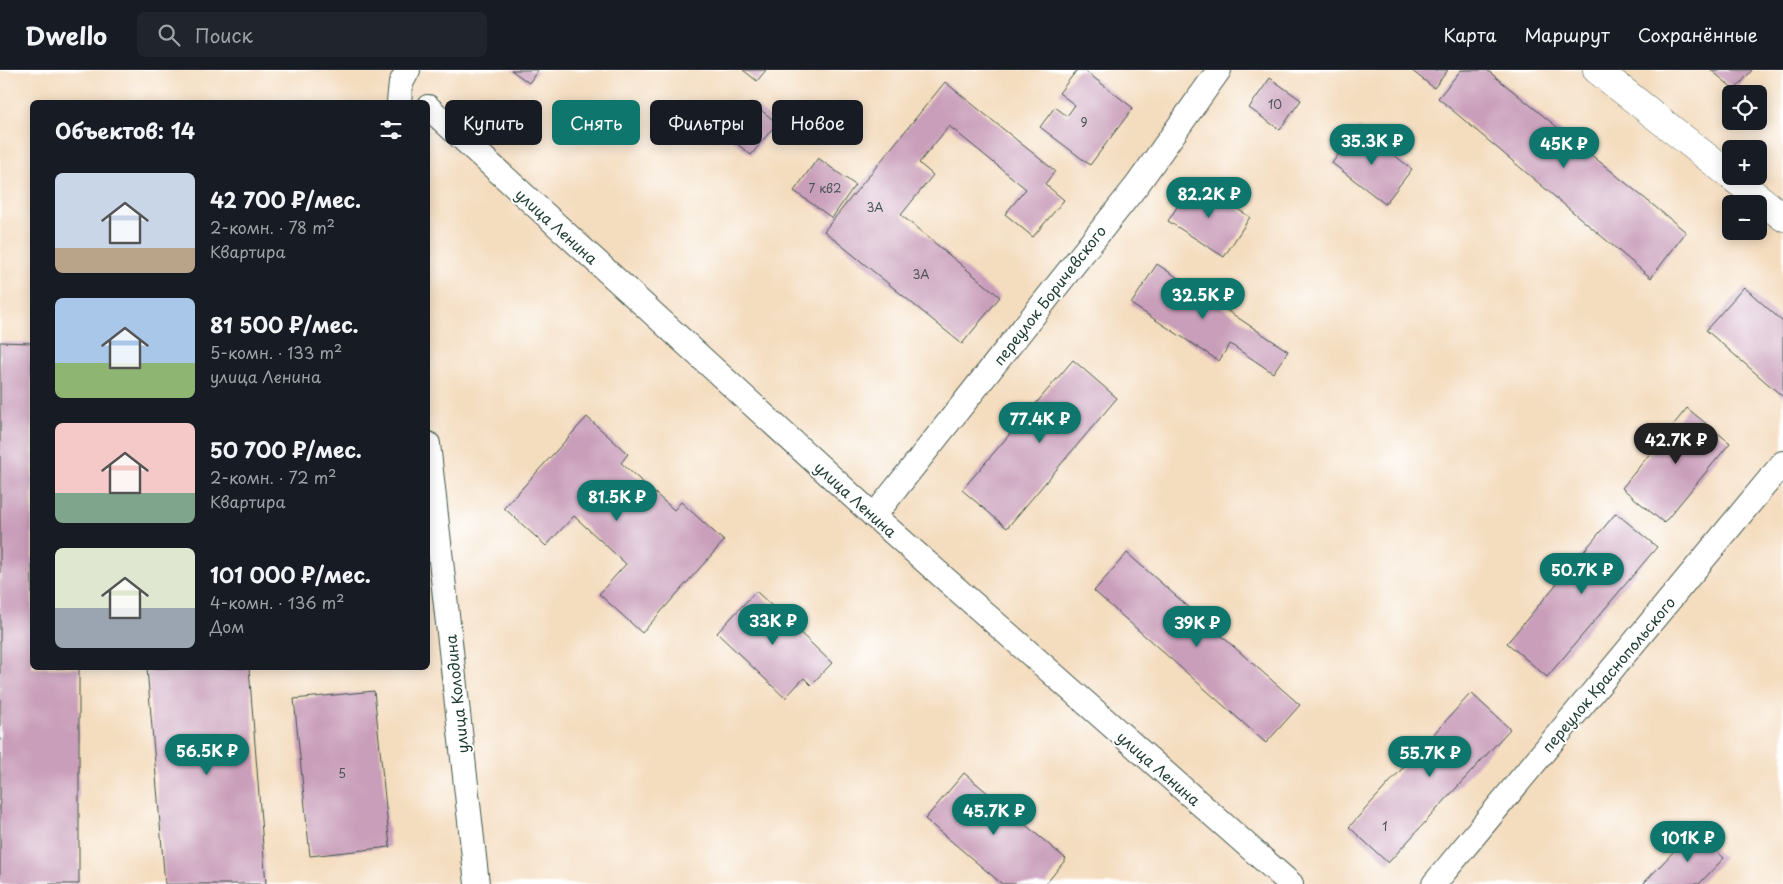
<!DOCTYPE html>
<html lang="ru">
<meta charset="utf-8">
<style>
body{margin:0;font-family:"Playpen Sans",sans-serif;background:#20242c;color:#f1f3f6;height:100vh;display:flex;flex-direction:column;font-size:19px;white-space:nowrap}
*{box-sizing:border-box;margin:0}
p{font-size:16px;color:#9ea1a6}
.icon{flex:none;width:28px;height:28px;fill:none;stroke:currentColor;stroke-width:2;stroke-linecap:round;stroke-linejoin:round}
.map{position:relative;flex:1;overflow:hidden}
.sheet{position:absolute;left:30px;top:30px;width:400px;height:570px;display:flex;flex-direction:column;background:#171b24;border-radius:8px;box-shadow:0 2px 12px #0003}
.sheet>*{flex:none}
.top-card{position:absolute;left:445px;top:30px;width:475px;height:45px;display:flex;gap:10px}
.tools{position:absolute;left:1722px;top:15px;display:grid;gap:10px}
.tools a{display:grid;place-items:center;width:45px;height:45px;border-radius:8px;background:#171b24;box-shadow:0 2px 12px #0003;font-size:25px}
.price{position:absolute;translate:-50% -42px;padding:0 11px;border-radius:18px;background:#0f766e;color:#fff;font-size:16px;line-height:32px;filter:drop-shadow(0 1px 2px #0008)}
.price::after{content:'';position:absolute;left:50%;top:30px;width:15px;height:11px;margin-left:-8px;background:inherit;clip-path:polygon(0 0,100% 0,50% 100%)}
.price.on{background:#222;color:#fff}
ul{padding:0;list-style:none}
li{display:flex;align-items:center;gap:15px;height:125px;padding:0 25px}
li span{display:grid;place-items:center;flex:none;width:140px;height:100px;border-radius:8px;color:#555}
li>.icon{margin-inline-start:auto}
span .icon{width:60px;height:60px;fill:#fffc;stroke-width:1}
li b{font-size:21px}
h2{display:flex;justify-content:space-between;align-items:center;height:60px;padding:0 25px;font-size:21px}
.tag{padding:0 18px;border-radius:8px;background:#171b24;box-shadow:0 2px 12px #0003;font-size:18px;line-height:45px}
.tag.on{background:#0f766e;color:#fff}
header{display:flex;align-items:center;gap:30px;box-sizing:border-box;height:70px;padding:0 25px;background:#171b24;border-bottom:1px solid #363941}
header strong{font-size:24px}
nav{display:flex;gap:28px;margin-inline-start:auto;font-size:18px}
.search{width:350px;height:45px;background:#20242c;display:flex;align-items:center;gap:12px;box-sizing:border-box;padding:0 18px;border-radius:8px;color:#9ea1a6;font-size:19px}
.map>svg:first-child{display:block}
</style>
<header>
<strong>Dwello</strong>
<div class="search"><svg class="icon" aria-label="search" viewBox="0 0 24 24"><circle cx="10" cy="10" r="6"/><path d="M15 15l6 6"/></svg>Поиск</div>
<nav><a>Карта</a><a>Маршрут</a><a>Сохранённые</a></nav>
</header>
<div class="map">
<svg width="1783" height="814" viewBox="0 0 1783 814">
<rect width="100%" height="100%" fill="#fff"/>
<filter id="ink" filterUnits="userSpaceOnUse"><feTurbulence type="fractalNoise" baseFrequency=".02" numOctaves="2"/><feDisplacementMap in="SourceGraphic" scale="10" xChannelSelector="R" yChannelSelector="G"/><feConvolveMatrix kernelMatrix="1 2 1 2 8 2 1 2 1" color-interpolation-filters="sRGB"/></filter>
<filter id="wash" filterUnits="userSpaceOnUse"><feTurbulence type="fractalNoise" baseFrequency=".0096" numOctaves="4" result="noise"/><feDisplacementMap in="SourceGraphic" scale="20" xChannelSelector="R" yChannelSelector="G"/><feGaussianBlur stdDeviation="1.12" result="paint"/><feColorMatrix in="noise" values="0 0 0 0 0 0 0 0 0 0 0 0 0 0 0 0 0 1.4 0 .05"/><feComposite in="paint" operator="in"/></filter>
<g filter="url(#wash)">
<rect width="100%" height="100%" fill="#f4dcbe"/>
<g id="blocks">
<!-- building -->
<g fill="#c99eba">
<path d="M 511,0 L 538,0 L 529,13 Z"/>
<path d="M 743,0 L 766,0 L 757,11 Z"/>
<path d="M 1077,0 L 1084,0 L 1133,38 L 1090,95 L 1040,57 L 1055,37 L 1067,46 L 1075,35 L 1059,23 Z"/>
<path d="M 1411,0 L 1448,0 L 1434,18 Z"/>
<path d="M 1461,0 L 1487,0 L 1686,162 L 1651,208 L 1438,28 Z"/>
<path d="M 1711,0 L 1752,0 L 1735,20 Z"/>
<path d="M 1270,8 L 1301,30 L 1280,60 L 1249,38 Z"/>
<path d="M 945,12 L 1055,101 L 1045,114 L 1064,130 L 1033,167 L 1005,144 L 1026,119 L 949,56 L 919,93 L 933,105 L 901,145 L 1000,227 L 962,274 L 824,161 Z"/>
<path d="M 751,32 L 777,53 L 751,85 L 725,64 Z"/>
<path d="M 1359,58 L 1412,99 L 1385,134 L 1332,93 Z"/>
<path d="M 818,88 L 855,115 L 832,148 L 794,121 Z"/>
<path d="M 1194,111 L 1250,147 L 1224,187 L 1168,151 Z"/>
<path d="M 1157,194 L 1288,281 L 1273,303 L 1230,274 L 1219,291 L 1131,234 Z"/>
<path d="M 1744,217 L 1783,252 L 1783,327 L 1706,260 Z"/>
<path d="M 0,272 L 32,273 L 32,598 L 79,598 L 79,814 L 0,814 Z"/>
<path d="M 1073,290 L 1117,328 L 1007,458 L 962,420 Z"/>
<path d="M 1687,338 L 1730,373 L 1664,453 L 1622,418 Z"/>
<path d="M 587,347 L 628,384 L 621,393 L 674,440 L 681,432 L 724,471 L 642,563 L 599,524 L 626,494 L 574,446 L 546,476 L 504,438 Z"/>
<path d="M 1616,443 L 1657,477 L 1547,607 L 1507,573 Z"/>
<path d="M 1127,483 L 1300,635 L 1266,673 L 1094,521 Z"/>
<path d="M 756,521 L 832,593 L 811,615 L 804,608 L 785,628 L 717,563 Z"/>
<path d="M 147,598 L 249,598 L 266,814 L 165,814 Z"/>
<path d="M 374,621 L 390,777 L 310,786 L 294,629 Z"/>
<path d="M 1471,623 L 1510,659 L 1388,793 L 1349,757 Z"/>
<path d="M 964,703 L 1066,789 L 1046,814 L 1002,814 L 925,749 Z"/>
<path d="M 1694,760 L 1724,788 L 1699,814 L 1643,814 Z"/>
</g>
</g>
</g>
<g filter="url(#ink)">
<use href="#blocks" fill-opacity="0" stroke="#3f5549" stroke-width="1"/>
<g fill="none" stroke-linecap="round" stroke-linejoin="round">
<defs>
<g id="minor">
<path d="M 399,32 L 401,13 L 408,0"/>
<path d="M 428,37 L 874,446 L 1291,814"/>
<path d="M 428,374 L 477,814"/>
<path d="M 874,446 L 1137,115 L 1219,0"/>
<path d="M 1434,814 L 1783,393"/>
</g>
<g id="tertiary">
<path d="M 1597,0 L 1731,106"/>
<path d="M 1731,106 L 1783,147"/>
</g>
</defs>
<!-- minor casing -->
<use href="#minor" stroke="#3f5549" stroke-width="26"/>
<!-- tertiary casing -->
<use href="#tertiary" stroke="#3f5549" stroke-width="29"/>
<!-- minor -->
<use href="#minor" stroke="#fff" stroke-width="24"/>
<!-- tertiary -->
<use href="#tertiary" stroke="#fff" stroke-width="28"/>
</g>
</g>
<g text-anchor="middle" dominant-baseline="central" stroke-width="4" stroke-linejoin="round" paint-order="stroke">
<!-- number labels -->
<g font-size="12" fill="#4a5556">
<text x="1275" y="34">10</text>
<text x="1084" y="52">9</text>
<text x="825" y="118">7 кв2</text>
<text x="875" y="137">3А</text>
<text x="921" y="204">3А</text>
<text x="342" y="703">5</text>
<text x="1385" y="756">1</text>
</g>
<!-- street labels -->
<g font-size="15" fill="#1f3d34" stroke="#fff">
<text transform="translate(557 156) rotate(42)">улица Ленина</text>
<text transform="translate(1049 225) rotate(-52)">переулок Боричевского</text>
<text transform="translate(856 429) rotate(42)">улица Ленина</text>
<text transform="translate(1608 604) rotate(-50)">переулок Краснопольского</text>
<text transform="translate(456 624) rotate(-96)">улица Колодина</text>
<text transform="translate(1159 698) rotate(41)">улица Ленина</text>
</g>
</g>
</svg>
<div class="tools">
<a><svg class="icon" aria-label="locate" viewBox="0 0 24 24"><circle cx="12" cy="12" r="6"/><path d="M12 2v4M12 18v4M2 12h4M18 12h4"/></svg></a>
<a>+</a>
<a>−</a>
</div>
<b class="price" style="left:1372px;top:96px">35.3K ₽</b>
<b class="price" style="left:1564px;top:99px">45K ₽</b>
<b class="price" style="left:1209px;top:149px">82.2K ₽</b>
<b class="price" style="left:1203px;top:250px">32.5K ₽</b>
<b class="price" style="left:1040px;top:374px">77.4K ₽</b>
<b class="price on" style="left:1676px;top:395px">42.7K ₽</b>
<b class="price" style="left:617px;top:452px">81.5K ₽</b>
<b class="price" style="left:1582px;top:525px">50.7K ₽</b>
<b class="price" style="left:773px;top:576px">33K ₽</b>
<b class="price" style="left:1197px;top:578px">39K ₽</b>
<b class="price" style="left:207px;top:706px">56.5K ₽</b>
<b class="price" style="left:1430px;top:708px">55.7K ₽</b>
<b class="price" style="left:994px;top:766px">45.7K ₽</b>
<b class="price" style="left:1688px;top:793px">101K ₽</b>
<div class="top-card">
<a class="tag">Купить</a>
<a class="tag on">Снять</a>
<a class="tag">Фильтры</a>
<a class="tag">Новое</a>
</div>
<section class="sheet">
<h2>Объектов: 14<svg class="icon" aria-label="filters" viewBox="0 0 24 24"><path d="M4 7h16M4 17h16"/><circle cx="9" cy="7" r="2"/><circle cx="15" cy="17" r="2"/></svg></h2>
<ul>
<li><span style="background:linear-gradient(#c9d6e8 75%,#b9a48a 0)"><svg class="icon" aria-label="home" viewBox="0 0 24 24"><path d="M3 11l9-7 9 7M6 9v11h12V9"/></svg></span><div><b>42 700 ₽/мес.</b><p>2-комн. · 78 m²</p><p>Квартира</p></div></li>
<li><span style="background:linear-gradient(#a9c7e8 65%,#8fb573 0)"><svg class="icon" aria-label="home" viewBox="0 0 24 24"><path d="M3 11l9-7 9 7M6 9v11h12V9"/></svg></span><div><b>81 500 ₽/мес.</b><p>5-комн. · 133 m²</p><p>улица Ленина</p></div></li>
<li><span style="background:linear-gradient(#f6c9c9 70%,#7fa58c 0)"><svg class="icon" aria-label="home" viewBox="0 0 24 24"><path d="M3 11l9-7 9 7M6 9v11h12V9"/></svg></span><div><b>50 700 ₽/мес.</b><p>2-комн. · 72 m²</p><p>Квартира</p></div></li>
<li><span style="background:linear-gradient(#dfe7d0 60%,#9aa5b1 0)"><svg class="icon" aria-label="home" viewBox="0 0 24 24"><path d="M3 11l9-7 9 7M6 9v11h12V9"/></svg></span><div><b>101 000 ₽/мес.</b><p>4-комн. · 136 m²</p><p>Дом</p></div></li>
</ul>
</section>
</div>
